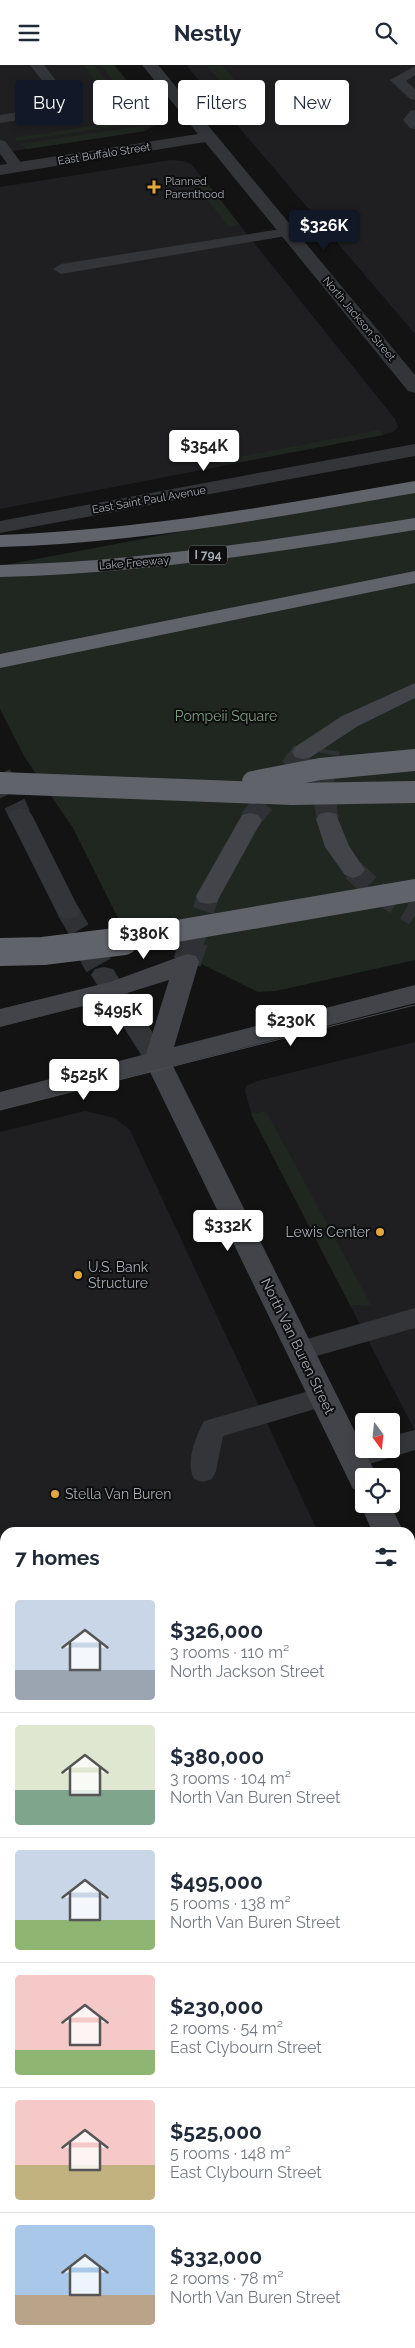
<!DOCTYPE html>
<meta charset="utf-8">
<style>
body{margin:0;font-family:Raleway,sans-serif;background:#f6f6f7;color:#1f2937;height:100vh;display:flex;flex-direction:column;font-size:19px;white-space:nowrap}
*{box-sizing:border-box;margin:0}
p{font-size:16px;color:#747a83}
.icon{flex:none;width:28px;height:28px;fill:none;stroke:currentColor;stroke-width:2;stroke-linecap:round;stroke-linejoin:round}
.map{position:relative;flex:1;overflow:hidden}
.sheet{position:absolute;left:0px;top:1462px;width:415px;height:821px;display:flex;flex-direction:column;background:#fff;border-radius:15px 15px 0 0;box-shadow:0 2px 8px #0003}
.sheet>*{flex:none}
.top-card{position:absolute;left:15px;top:15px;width:385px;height:45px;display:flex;gap:10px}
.needle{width:32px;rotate:165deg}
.controls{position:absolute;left:355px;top:1348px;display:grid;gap:10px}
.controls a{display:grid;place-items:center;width:45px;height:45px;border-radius:5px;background:#fff;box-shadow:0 2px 8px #0003;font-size:25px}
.price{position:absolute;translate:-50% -42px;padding:0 11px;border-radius:5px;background:#fff;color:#222;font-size:16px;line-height:32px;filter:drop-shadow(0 1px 2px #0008)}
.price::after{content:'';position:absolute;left:50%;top:30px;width:15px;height:11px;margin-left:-8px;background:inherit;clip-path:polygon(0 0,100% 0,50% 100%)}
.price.active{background:#111827;color:#fff}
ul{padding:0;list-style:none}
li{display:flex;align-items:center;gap:15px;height:125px;padding:0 15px}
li+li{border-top:1px solid #e0e1e3}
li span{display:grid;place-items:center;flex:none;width:140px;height:100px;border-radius:5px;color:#555}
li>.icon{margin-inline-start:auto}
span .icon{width:60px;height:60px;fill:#fffc;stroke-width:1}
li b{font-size:21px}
h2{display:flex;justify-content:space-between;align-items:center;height:60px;padding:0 15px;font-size:21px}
.pill{padding:0 18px;border-radius:5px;background:#fff;box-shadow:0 2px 8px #0003;font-size:18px;line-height:45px}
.pill.active{background:#111827;color:#fff}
header{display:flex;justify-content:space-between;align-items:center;height:65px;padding:0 15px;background:#fff;font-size:22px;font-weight:700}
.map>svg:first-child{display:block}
</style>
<header><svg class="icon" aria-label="menu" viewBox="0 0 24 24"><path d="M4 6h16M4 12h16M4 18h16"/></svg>Nestly<svg class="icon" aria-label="search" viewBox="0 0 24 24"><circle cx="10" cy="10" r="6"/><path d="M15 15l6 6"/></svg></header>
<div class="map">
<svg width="415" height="2283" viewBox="0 0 415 2283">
<rect width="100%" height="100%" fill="#131314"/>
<!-- built -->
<g fill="#1f1f21">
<path d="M 0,0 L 114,0 L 158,53 L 157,59 L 145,66 L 0,88 Z"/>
<path d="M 186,0 L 415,0 L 415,269 L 260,87 Z"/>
<path d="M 171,95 L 183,96 L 191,99 L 395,354 L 398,362 L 393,367 L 383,370 L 0,444 L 0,122 Z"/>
<path d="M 415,977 L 415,1366 L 252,1051 L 245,1026 L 246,1021 L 257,1016 Z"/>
<path d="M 85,1046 L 115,1053 L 130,1065 L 318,1467 L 5,1468 L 5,2012 L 0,2014 L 0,1067 Z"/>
<path d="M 410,1667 L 415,1678 L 415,1873 L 410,1875 Z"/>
<path d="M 415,2063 L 415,2283 L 0,2283 L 0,2213 L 5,2212 L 5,2279 L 410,2279 L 410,2065 Z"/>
</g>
<!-- green -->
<g fill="#1f2720">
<path d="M 83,0 L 94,0 L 139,58 L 17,76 L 15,73 L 122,56 L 105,27 Z"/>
<path d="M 101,0 L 114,0 L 158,55 L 145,57 Z"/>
<path d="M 206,0 L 222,0 L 262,46 L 248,49 L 244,45 L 251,43 L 249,41 L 242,42 Z"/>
<path d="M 142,61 L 145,66 L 28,84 L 19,79 Z"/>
<path d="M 207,118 L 240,160 L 229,162 L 196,120 Z"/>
<path d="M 380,365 L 383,370 L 224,400 L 218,396 Z"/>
<path d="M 415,422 L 415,895 L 276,926 L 258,927 L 121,859 L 73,763 L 24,691 L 0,644 L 0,501 Z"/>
<path d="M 266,1046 L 371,1240 L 350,1240 L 251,1049 Z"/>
</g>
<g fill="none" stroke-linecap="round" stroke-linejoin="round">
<!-- tertiary-tunnel-far1 -->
<g stroke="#303134" stroke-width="22" stroke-dasharray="22 11" stroke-linecap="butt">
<path d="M 0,709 L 20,750"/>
<path d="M 68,846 L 86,877"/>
</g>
<!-- tertiary-tunnel -->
<path stroke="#303134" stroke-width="28" stroke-dasharray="28 14" stroke-linecap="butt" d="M 85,876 L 104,910"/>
<!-- secondary-tunnel-far1 -->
<g stroke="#303134" stroke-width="22" stroke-dasharray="22 11" stroke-linecap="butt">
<path d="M 328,754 L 322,721 L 329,685"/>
<path d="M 250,755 L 303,687"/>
<path d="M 353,805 L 374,825 L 415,850"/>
<path d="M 193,877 L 208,831"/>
</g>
<!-- secondary-tunnel -->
<path stroke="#303134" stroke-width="28" stroke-dasharray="28 14" stroke-linecap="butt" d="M 187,897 L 194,876"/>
<!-- primary-tunnel -->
<path stroke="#303134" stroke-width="35" stroke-dasharray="35 18" stroke-linecap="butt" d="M 0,2119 L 5,2117"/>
<!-- service -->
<g fill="#343539" fill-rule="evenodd">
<path d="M 30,0 L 44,0 L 77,43 L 70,47 L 0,58 L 0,50 L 61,40 Z"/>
<path d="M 415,1 L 415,10 L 406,16 L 415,24 L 415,35 L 410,34 L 390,15 Z"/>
<path d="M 415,45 L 415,64 L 410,63 L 403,55 L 410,46 Z"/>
<path d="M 0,75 L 5,76 L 22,99 L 24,102 L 22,105 L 12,105 L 0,89 Z"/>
<path d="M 287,163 L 294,167 L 292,170 L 61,209 L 53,204 L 61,199 Z"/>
<path d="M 415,1243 L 415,1263 L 299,1296 L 290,1293 L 286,1286 L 290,1279 Z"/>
<path d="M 323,1322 L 332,1325 L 336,1332 L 332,1339 L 223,1371 L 216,1406 L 212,1414 L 203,1417 L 194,1414 C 185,1396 196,1372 204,1356 Z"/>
<path d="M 415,1365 L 415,1385 L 353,1404 L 344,1401 L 340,1393 L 344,1385 L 364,1379 L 364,1384 L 391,1384 L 391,1371 Z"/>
<path d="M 415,1557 L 415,1581 L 410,1583 L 410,1559 Z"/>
</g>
<!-- tertiary -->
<g fill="#343539" fill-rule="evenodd">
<path d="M 142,0 L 158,0 L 415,310 L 415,328 L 408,326 L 205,77 L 0,110 L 0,100 L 198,69 Z"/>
<path d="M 415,379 L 415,391 L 0,468 L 0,456 Z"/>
<path d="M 20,743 L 28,745 L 32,750 L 80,846 L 77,852 L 68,854 L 59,852 L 8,750 L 12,745 Z"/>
<path d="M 104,902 L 113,904 L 166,989 L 170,995 L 166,1001 L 157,1004 L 148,1001 L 91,910 L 95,904 Z"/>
</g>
<!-- secondary -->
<g fill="#424449" fill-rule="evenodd">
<path d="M 415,618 L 415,633 L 358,661 L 311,692 L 303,694 L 295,692 L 292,687 L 295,682 L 342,651 Z"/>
<path d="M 328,747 L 336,749 L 349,781 L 365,805 L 361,810 L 353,813 L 345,810 L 325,782 L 316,754 L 320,749 Z"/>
<path d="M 250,748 L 258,750 L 262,755 L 220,831 L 217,837 L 208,839 L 199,837 L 196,831 L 242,750 Z"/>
<path d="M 187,889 L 196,891 L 199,897 L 174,982 L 415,920 L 415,938 L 173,1001 L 377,1411 L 364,1411 L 364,1427 L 353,1424 L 150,1007 L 0,1045 L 0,1027 L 146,989 L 169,915 L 95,938 L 0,962 L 0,944 L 110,917 Z"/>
<path d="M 364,1431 L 364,1439 L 390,1439 L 404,1468 L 373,1468 L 360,1439 Z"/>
<path d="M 410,1497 L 415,1498 L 415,1534 L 410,1533 Z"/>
</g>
<!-- primary -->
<path fill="#505258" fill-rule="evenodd" d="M 415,1949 L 415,1985 L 412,1986 L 410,1985 L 410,1951 Z"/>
<!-- motorway -->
<g fill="#60636a" fill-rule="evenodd">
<path d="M 415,416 L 415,428 C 277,452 140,478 0,482 L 0,470 C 140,465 277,440 415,416 Z"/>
<path d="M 415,453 L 415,465 C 277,487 140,509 0,512 L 0,500 C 140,497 277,474 415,453 Z"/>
<path d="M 415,506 L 415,518 L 0,603 L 0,589 Z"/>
</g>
<!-- tram -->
<path stroke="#4b4d52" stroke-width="1" d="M 0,1045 L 415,940"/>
<!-- motorway-bridge-far1 -->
<g stroke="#60636a" stroke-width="22">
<path d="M 253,717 L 320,704 L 415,695"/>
<path d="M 0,718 L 292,729 L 415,727"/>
<path d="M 113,877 L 415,825"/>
</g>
<!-- motorway-bridge -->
<path stroke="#60636a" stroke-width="28" d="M 0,887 L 43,886 L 124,876"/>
</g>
<!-- markers -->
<g fill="#e4a73b" stroke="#0e0e0f" stroke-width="2">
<path d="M151.5 114.5h5v5h5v5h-5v5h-5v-5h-5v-5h5z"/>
<circle cx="380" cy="1167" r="5"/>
<circle cx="78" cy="1210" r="5"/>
<circle cx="55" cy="1429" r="5"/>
</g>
<g text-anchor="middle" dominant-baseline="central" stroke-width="4" stroke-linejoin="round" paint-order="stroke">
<!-- far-street labels -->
<g font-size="11" fill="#a5aab4" stroke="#0e0e0f">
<text transform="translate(104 89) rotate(-9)">East Buffalo Street</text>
<text transform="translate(359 254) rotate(50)">North Jackson Street</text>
<text transform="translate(149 435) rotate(-10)">East Saint Paul Avenue</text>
<text transform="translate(134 498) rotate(-5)">Lake Freeway</text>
</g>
<!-- far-poi labels -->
<g font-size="11" fill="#a5aab4" stroke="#0e0e0f" text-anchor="start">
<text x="165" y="116">Planned<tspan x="165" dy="13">Parenthood</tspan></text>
</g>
<!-- shield labels -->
<rect fill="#0e0e0f" stroke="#787b82" stroke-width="1" x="189" y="480.5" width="38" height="19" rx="4"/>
<g font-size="12" font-weight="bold" fill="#a5aab4">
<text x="208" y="490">I 794</text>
</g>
<!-- park labels -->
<g font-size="14" fill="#7d9e7f" stroke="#0e0e0f">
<text x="226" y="651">Pompeii Square</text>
</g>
<!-- poi labels -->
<g font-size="14" fill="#a5aab4" stroke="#0e0e0f" text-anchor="start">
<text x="370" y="1167" text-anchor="end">Lewis Center</text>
<text x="88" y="1202">U.S. Bank<tspan x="88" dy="16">Structure</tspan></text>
<text x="65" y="1429">Stella Van Buren</text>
</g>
<!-- street labels -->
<g font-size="14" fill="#a5aab4" stroke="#0e0e0f">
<text transform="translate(298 1281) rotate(64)">North Van Buren Street</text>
</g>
</g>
</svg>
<div class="controls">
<a><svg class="needle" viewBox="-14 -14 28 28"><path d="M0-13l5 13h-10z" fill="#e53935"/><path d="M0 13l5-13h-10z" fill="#747a83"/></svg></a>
<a><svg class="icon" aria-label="locate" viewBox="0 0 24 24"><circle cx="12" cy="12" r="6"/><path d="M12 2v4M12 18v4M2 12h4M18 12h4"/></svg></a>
</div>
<b class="price active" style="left:324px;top:187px">$326K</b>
<b class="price" style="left:204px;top:407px">$354K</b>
<b class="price" style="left:144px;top:895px">$380K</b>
<b class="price" style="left:118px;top:971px">$495K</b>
<b class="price" style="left:291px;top:982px">$230K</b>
<b class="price" style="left:84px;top:1036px">$525K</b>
<b class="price" style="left:228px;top:1187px">$332K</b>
<div class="top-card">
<a class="pill active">Buy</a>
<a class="pill">Rent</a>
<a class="pill">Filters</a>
<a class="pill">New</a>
</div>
<section class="sheet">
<h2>7 homes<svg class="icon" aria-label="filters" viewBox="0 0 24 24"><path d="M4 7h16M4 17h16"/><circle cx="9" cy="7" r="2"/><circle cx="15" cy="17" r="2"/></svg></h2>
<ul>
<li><span style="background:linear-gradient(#c9d6e8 70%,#9aa5b1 0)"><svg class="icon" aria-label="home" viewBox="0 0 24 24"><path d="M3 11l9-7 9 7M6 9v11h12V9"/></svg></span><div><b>$326,000</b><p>3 rooms · 110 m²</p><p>North Jackson Street</p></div></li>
<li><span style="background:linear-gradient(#dfe7d0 65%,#7fa58c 0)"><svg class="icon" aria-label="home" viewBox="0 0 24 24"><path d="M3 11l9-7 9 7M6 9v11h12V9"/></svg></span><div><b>$380,000</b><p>3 rooms · 104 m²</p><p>North Van Buren Street</p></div></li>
<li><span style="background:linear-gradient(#c9d6e8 70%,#8fb573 0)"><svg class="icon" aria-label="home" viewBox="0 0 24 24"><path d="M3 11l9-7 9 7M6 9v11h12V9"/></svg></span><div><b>$495,000</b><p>5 rooms · 138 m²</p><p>North Van Buren Street</p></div></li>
<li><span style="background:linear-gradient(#f6c9c9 75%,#8fb573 0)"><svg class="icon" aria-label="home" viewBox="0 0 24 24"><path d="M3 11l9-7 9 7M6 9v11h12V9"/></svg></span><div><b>$230,000</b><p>2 rooms · 54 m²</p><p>East Clybourn Street</p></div></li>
<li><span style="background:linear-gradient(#f6c9c9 65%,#c2b280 0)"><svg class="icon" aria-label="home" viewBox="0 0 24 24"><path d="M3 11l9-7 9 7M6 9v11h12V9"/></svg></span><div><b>$525,000</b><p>5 rooms · 148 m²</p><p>East Clybourn Street</p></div></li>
<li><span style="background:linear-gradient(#a9c7e8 70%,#b9a48a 0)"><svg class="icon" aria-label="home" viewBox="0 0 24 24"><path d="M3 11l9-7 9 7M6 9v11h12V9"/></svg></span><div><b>$332,000</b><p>2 rooms · 78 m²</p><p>North Van Buren Street</p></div></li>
</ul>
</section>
</div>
